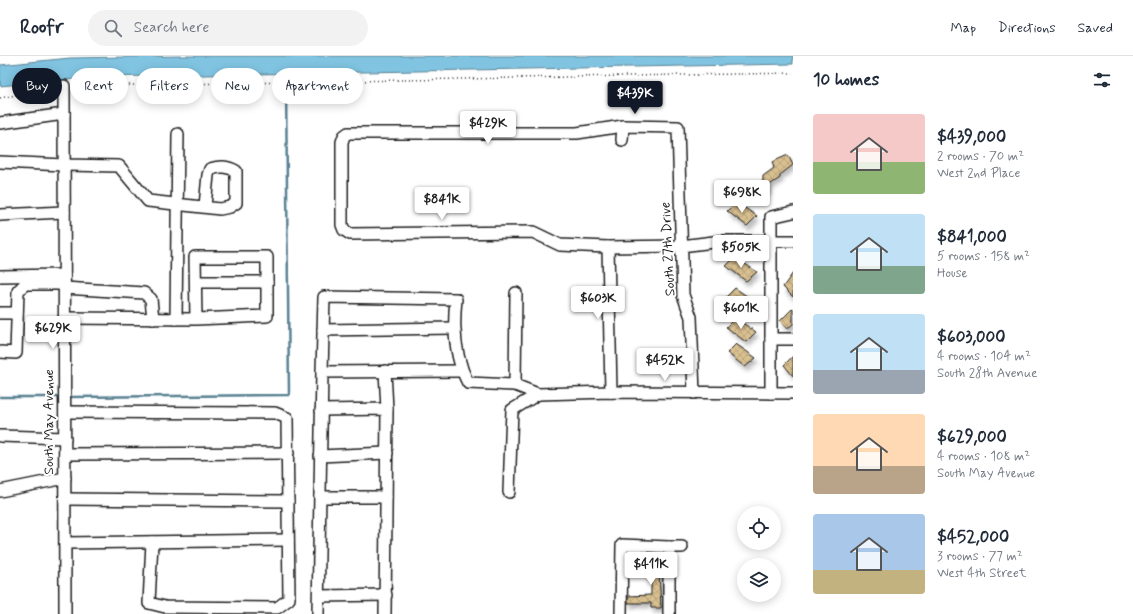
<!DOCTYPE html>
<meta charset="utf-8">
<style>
body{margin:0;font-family:Mynerve,sans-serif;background:#f2f2f3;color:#1f2937;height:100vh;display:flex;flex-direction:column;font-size:15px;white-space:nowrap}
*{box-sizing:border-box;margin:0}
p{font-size:13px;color:#747a83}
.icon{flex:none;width:22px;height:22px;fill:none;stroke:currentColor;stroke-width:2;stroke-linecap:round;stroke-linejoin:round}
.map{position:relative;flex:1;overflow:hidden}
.panel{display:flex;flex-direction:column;background:#fff;width:340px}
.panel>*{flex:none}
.hud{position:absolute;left:12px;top:12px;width:380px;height:36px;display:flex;gap:8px}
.buttons{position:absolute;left:737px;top:450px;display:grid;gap:8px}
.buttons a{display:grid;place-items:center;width:44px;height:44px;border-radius:50%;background:#fff;box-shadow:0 2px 10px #0003;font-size:20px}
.price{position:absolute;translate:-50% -34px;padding:0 9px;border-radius:4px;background:#fff;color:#222;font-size:13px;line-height:26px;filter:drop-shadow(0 1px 2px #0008)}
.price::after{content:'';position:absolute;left:50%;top:24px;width:12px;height:9px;margin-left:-6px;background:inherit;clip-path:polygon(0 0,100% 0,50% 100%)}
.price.current{background:#111827;color:#fff}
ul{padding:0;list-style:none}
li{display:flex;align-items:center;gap:12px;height:100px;padding:0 20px}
li span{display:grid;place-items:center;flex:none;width:112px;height:80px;border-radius:4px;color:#555}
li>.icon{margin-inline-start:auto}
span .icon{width:48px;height:48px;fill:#fffc;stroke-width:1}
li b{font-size:17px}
h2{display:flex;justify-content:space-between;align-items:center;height:48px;padding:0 20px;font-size:17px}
.pill{padding:0 14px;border-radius:18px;background:#fff;box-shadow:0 2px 10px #0003;font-size:14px;line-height:36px}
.pill.current{background:#111827;color:#fff}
header{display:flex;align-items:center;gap:24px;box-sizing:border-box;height:56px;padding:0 20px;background:#fff;border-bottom:1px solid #e0e1e3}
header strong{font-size:19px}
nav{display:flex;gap:22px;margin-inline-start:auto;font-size:14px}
.search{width:280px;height:36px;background:#f2f2f3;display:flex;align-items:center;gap:10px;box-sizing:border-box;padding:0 14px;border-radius:22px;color:#747a83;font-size:15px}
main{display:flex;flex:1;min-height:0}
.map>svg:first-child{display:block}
</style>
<header>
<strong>Roofr</strong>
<div class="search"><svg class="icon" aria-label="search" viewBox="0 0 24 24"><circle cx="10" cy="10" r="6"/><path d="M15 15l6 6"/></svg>Search here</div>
<nav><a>Map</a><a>Directions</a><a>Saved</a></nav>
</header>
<main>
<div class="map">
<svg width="793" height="558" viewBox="0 0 793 558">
<defs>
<pattern id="building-cross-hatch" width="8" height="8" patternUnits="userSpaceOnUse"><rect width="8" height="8" fill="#d9c090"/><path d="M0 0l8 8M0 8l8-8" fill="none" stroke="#baa47c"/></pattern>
<filter id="shadow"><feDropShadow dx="2.5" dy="4.5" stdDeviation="2" flood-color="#0004"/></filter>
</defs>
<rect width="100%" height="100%" fill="#fff"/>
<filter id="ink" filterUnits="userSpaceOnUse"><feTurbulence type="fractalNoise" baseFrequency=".025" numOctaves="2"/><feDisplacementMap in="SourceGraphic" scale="8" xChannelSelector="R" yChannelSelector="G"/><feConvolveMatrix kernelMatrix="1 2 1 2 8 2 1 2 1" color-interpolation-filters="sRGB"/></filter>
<g filter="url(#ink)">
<!-- water -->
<path fill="#80c4e1" stroke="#588192" d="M 180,0 L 793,0 L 793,8 L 97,21 L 0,30 L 0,9 L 70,2 Z"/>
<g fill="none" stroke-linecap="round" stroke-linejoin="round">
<!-- stream -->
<g stroke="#588192" stroke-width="2.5">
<path d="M 0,341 L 58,341"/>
<path d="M 69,341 L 289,339 L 286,27"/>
</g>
</g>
<!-- building -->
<g fill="url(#building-cross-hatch)" stroke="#1c1c1c" filter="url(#shadow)">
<path d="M 788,99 L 793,109 L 780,119 L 780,122 L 768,130 L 769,134 L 755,142 L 749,133 L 763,124 L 763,120 L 774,112 L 772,106 Z"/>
<path d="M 736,146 L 757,160 L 747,170 L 727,155 Z"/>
<path d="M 735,201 L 757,216 L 746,225 L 726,210 Z"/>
<path d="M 793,217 L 793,241 L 783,231 Z"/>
<path d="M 735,232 L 757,247 L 746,256 L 726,241 Z"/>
<path d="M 793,252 L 793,268 L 787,273 L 780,265 Z"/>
<path d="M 735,262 L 756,276 L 746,286 L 726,271 Z"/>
<path d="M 736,288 L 756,302 L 745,311 L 727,297 Z"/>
<path d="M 793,300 L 793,320 L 784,309 Z"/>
<path d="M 649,497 L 658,498 L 661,552 L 651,552 L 651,547 L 628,547 L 628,540 L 651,539 L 651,506 L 649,506 Z"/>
</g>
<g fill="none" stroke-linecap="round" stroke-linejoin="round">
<defs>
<g id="minor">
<path d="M 64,30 L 65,558"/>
<path d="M 0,67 L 64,58"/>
<path d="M 623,70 L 577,77 L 348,77 L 344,80 L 342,86 L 342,169 L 344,174 L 350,178 L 533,176 L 560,189 L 608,191 L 681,190 L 722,185 L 793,185"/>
<path d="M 622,84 L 623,70 L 678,71 L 683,239 L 691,261 L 694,337"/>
<path d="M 0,106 L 64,109 L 119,110 L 148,145 L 220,153 L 230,151 L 236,147 L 236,115 C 227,110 220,110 210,113 L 208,119 L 205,150"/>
<path d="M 0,159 L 64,156"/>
<path d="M 608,191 L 611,336"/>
<path d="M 0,220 L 64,219"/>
<path d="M 196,226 L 267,226"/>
<path d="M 64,232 L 144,237 L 151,243 L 153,263"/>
<path d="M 0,257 L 17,257"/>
<path d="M 64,262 L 196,263 L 267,260 L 267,201 L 195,201 L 196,263"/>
<path d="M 176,263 L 178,78"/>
<path d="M 323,274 L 454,272"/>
<path d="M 771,283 L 793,283"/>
<path d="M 0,296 L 16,297 L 18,235 L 25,228 L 64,228"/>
<path d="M 385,315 L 387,353"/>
<path d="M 322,316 L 462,315"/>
<path d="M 771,337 L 771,161 L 793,156"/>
<path d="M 538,338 L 611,336 L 793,337"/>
<path d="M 321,354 L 387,353 L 385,558"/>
<path d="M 65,356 L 275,357 L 287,362 L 289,543 L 277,552 L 165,551 L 149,547 L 152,486"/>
<path d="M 0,380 L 65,382"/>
<path d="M 65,398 L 288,397"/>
<path d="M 320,400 L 387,397"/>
<path d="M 0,435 L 65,422"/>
<path d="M 509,436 L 512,354 L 538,338 L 515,329 L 516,237"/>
<path d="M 320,441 L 386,441"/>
<path d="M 65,443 L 288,445"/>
<path d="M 65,487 L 288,484"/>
<path d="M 669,491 L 682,491"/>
<path d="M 319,540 L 386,539"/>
<path d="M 318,558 L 322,316 L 324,241 L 456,243 C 453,271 455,302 468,327 L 515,329"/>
<path d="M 621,558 L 622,489 L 669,491 L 669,558"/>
</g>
</defs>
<!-- minor casing -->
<use href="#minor" stroke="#1c1c1c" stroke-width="14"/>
<!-- path -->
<g stroke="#1c1c1c" stroke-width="1.5" stroke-dasharray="1 3" stroke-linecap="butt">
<path d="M 73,30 L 793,17"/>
<path d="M 0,42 L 55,32"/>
</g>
<!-- minor -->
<use href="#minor" stroke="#fff" stroke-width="11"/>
</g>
</g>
<g text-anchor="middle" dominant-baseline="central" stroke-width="4" stroke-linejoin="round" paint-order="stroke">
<!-- street labels -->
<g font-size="14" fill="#1c1c1c" stroke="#fff">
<text transform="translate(668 193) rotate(-93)">South 27th Drive</text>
<text transform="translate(49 366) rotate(-90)">South May Avenue</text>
</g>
</g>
</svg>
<div class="buttons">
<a><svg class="icon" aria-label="locate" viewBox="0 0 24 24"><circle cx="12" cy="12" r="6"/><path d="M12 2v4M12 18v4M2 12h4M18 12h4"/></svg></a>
<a><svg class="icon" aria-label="layers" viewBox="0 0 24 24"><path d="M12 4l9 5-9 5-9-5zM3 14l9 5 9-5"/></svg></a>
</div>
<b class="price current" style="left:635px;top:59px">$439K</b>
<b class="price" style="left:488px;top:89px">$429K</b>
<b class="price" style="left:742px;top:158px">$698K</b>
<b class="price" style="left:442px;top:165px">$841K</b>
<b class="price" style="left:741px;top:213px">$505K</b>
<b class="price" style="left:598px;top:264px">$603K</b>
<b class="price" style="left:741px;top:274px">$601K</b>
<b class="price" style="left:53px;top:294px">$629K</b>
<b class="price" style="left:665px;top:326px">$452K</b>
<b class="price" style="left:651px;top:530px">$411K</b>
<div class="hud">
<a class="pill current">Buy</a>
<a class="pill">Rent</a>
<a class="pill">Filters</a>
<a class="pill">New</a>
<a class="pill">Apartment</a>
</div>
</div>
<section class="panel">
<h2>10 homes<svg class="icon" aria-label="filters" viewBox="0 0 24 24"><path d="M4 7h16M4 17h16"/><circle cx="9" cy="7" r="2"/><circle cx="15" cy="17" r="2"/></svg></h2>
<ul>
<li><span style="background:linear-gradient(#f6c9c9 60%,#8fb573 0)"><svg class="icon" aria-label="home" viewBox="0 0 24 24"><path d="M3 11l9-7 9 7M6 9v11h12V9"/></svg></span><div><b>$439,000</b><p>2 rooms · 70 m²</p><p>West 2nd Place</p></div></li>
<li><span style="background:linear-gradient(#bfe0f5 65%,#7fa58c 0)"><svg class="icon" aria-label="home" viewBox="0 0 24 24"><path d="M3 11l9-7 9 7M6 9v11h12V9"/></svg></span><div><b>$841,000</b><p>5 rooms · 158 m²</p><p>House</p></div></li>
<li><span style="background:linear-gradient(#bfe0f5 70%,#9aa5b1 0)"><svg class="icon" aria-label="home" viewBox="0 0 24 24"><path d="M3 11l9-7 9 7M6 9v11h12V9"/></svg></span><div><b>$603,000</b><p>4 rooms · 104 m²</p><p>South 28th Avenue</p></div></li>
<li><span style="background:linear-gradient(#ffd9b3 65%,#b9a48a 0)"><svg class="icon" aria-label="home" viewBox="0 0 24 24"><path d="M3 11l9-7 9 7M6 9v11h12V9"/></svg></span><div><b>$629,000</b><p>4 rooms · 108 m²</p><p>South May Avenue</p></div></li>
<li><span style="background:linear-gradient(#a9c7e8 70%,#c2b280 0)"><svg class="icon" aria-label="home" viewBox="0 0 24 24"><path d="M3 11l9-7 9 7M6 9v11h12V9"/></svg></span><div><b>$452,000</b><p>3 rooms · 77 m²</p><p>West 4th Street</p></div></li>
</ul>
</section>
</main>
